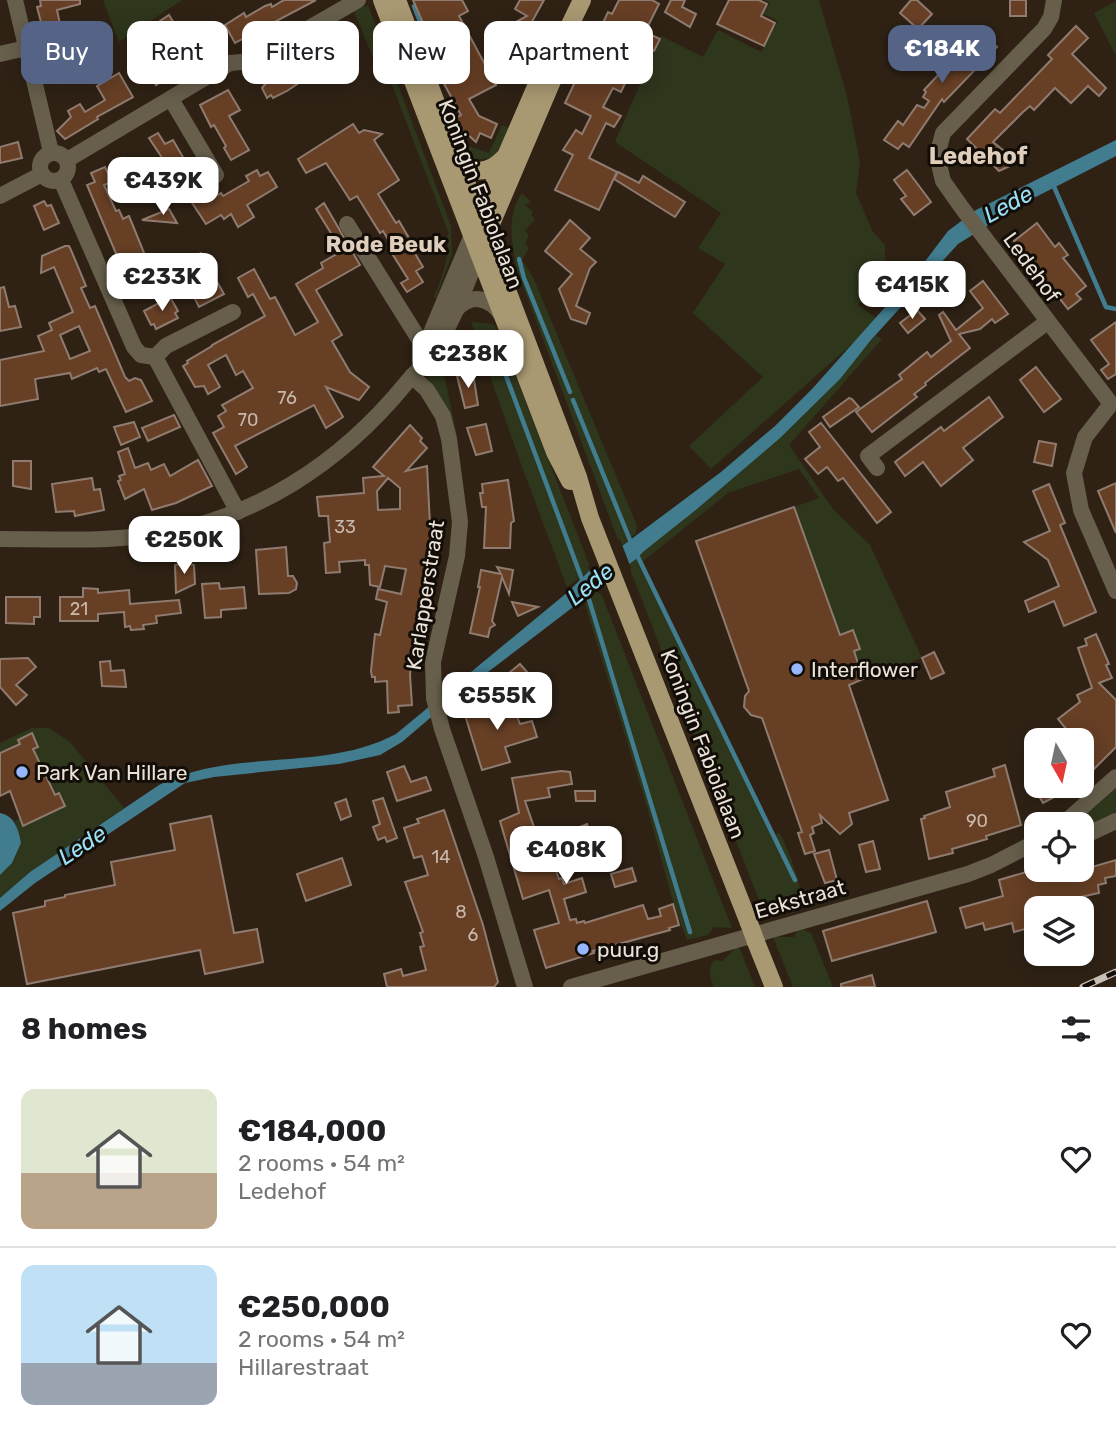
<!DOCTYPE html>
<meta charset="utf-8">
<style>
body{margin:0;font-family:Rubik,sans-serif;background:#f2f2f2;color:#202124;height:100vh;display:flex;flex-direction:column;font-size:26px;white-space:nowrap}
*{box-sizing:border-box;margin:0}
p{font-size:23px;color:#757577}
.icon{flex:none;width:38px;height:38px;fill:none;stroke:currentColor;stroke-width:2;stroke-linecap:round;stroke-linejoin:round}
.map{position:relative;height:987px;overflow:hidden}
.side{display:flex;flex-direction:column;background:#fff;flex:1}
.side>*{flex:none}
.hud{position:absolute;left:21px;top:21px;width:700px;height:63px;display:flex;gap:14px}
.needle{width:46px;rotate:171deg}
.buttons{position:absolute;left:1024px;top:728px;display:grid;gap:14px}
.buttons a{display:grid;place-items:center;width:70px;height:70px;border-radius:14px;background:#fff;box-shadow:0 4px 18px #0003;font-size:35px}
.price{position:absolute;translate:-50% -60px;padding:0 16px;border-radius:14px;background:#fff;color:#222;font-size:23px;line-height:46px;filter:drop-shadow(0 2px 4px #0008)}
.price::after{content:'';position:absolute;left:50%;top:42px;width:21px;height:16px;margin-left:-10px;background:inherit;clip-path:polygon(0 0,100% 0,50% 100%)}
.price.active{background:#556486;color:#fff}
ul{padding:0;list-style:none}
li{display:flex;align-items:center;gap:21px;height:175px;padding:0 21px}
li+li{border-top:2px solid #e0e0e0}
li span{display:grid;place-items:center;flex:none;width:196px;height:140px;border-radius:14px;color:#555}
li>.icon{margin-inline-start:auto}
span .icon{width:84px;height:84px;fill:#fffc;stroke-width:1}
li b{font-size:30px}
h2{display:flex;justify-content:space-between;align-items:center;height:84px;padding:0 21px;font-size:30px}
.tag{padding:0 24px;border-radius:14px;background:#fff;box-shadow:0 4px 18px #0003;font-size:24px;line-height:63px}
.tag.active{background:#556486;color:#fff}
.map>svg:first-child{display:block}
</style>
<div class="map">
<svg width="1116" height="987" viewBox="0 0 1116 987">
<rect width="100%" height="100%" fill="#2f2215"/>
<!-- green -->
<g fill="#2e361c">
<path d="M 103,0 L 182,0 L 119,42 Z"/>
<path d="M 765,0 L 819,0 L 847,96 L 860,162 L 856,193 L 873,232 L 885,245 L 885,264 L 858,305 L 879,320 L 711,469 L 689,446 L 763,377 L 693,313 L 725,264 L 698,248 L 721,213 L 615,142 L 661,36 L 703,57 L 718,30 L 761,52 L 778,21 L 763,14 L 770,3 Z"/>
<path d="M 1116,1 L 1116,56 L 1094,13 Z"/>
<path d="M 368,5 L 451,226 L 452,254 L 436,298 L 434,297 C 441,279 451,255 447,236 L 449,234 L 391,82 L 384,85 L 354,11 Z"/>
<path d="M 442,90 L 466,145 L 489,153 L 502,125 L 508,128 L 500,149 L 491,158 L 476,160 L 464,149 Z"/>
<path d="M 522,193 L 531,202 L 525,205 L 533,212 L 531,215 L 535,219 L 525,231 L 529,235 L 525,244 L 529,248 L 522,260 L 533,277 L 637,526 L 636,533 L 622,546 L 620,539 L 618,540 L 516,267 C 512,242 506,215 522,193 Z"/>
<path d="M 471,322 L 492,324 L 497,328 L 589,564 L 590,570 L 567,587 L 521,464 Z"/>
<path d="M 876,335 L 882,339 L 789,445 L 833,509 L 870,545 L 922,658 L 858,682 L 863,679 L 855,654 L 847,657 L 794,507 L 819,498 L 799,469 L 728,493 L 642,562 L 774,834 L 780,833 C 789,852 804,889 802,908 L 790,914 L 789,912 L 766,918 L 631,572 L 631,567 L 598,591 L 599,594 L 601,593 L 732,928 L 714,927 L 708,935 L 687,940 L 674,905 L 647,807 L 585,604 L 597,591 L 595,591 L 636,559 L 643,552 C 727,486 808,417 876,335 Z"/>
<path d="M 435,364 L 443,370 L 457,435 L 455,435 L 428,380 L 428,373 Z"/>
<path d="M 32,728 L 49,728 L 70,742 L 124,808 L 30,872 L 0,898 L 0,875 L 12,863 L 21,843 L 14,821 L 20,818 L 23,825 L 65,806 L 59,793 L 55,795 L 33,749 L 38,746 L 32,734 L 18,740 L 20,744 L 0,753 L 0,743 Z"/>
<path d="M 1116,784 L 1116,815 L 1082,831 L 1082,824 L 1071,824 Z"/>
<path d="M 802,929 L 811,933 L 833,987 L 793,987 L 773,937 L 794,937 L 797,931 Z"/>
<path d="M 736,947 L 739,947 L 755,987 L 714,987 C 710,978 707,969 714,960 L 723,961 Z"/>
</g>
<!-- water -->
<g fill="#417c8f">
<path d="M 1116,140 L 1116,156 L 1024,203 L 958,244 L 871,340 L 840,379 L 780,438 L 697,509 L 643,552 L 636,559 L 450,701 L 402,742 L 380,755 L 339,764 L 214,777 L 185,783 L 35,883 L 0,911 L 0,898 L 30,872 L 159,785 C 233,747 323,773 396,734 L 569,591 L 590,570 L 721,472 L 775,426 L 813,388 L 920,268 L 948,231 L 976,210 Z"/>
<path d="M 0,813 C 15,816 18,829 21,843 L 12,863 L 0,875 Z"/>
</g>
<!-- pier -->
<path fill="#2f2215" d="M 621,542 L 631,568 L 599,593 L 588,567 Z"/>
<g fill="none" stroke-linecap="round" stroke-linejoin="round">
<!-- stream -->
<g stroke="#417c8f" stroke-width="4.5">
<path d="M 414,6 L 433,56"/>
<path d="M 1052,182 L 1106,307 L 1116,309"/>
<path d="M 519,259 L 524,278 L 570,392"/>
<path d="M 490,333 L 583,582"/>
<path d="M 573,400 L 632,545"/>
<path d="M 636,553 L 795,880"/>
<path d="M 587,593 L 690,932"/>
</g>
</g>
<!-- building -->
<g fill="#663f25" stroke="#8f7b70" stroke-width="2" fill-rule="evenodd">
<path d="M 40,0 L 80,0 L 80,4 L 57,10 L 63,38 L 65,37 L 67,45 L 74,44 L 82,77 L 57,83 L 37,7 L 41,6 Z"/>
<path d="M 284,0 L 316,0 L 261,29 L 263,32 L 251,39 L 248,36 L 235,43 L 225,25 L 244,13 L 246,17 L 265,6 L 271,4 L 272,7 Z"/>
<path d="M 413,0 L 462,0 L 468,11 L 459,16 L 496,85 L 469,99 L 479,116 L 497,124 L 491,138 L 480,133 L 476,142 L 465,132 L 463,133 L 456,118 L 461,115 L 437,71 L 443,68 Z"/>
<path d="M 520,0 L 544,0 L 524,36 L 516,22 L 527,16 L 515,9 Z"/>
<path d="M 619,0 L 652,0 L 659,4 L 645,32 L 660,39 L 654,51 L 640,44 L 630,64 L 632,65 L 625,78 L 627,79 L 621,92 L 613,88 L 603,107 L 621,116 L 614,127 L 606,123 L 589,158 L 617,172 L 599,210 L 555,190 L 573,155 L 563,150 L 576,130 L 582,134 L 591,116 L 565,103 L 608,12 L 612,14 Z"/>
<path d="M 671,0 L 685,0 L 682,7 L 696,14 L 690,27 L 665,12 Z"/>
<path d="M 729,0 L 759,0 L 767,4 L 761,16 L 775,23 L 764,46 L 717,24 Z"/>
<path d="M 911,0 L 917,0 L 932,14 L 918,29 L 900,13 Z"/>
<rect x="1010" y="0" width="16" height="16"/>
<path d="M 169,15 L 183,38 L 198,30 L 201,36 L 206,33 L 215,47 L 210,50 L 211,52 L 193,63 L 190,58 L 164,73 L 167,78 L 156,85 L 142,58 L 172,40 L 160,21 Z"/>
<path d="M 1076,26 L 1088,38 L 1072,54 L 1106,88 L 1099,96 L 1088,86 L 1071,103 L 1055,88 L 1034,110 L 1030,106 L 1023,112 L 993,142 L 1015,160 L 1010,166 L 999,171 L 967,139 L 995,109 L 1000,113 L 1052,59 L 1048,55 Z"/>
<path d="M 982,32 L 997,47 L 944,102 L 942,99 L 909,147 L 903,143 L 898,149 L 884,140 L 898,121 L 903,125 L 917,105 L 924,108 L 929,101 L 923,97 L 926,92 L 924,90 L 941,72 L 924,56 L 937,42 L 957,57 Z"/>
<path d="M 330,41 L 334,45 L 336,44 L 345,59 L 329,68 L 327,64 L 287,91 L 273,98 L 271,95 L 267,98 L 262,88 L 267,82 L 264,78 Z"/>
<path d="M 119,73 L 133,97 L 97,117 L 98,119 L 65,139 L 57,131 L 71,117 L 68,111 L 80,104 L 85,112 L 105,100 L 97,86 Z"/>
<path d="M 228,90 L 240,110 L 229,116 L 249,150 L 231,160 L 224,148 L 226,146 L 214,125 L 211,127 L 200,105 Z"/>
<path d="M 353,124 L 359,133 L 364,130 L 382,134 L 374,140 L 399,180 L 378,194 L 396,223 L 399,221 L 412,243 L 410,245 L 423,267 L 416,271 L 423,282 L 407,292 L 401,283 L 408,279 L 393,255 L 396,253 L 383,231 L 380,233 L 357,196 L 350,200 L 326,163 L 306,173 L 298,159 Z"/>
<path d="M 158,133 L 165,144 L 173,140 L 208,200 L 221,193 L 223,196 L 249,181 L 246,176 L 257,170 L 260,176 L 268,172 L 277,187 L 247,205 L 254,217 L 238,227 L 231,214 L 224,219 L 221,215 L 206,224 L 149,138 Z"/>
<path d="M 18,142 L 22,158 L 0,163 L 0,147 Z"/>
<path d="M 105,167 L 112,182 L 104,185 L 116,211 L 119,210 L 123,219 L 129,216 L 151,270 L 140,276 L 143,284 L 131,289 L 87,185 L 95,182 L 91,173 Z"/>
<path d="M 907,170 L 931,202 L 914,215 L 901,199 L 906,196 L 894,180 Z"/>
<path d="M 618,172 L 639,183 L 643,176 L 685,202 L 675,217 L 614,179 Z"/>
<path d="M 44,201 L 47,206 L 51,205 L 59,223 L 44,230 L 34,206 Z"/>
<path d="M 324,203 L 360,265 L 316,290 L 342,335 L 332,341 L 350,372 L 369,387 L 359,400 L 326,387 L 343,417 L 326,428 L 314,405 L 235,446 L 247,467 L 236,474 L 213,433 L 224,427 L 218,416 L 226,411 L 222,405 L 253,388 L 243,371 L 236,375 L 226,355 L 208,365 L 220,387 L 208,394 L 204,386 L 195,387 L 183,366 L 188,363 L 187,361 L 212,346 L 212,345 L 265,316 L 253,294 L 248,297 L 238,278 L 254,269 L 270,299 L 275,297 L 295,335 L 318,322 L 296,284 L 323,268 L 321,263 L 342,251 L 316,209 Z"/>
<path d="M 169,209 L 177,223 L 142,220 Z"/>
<path d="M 570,220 L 590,238 L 580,249 L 596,262 L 590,268 L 576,306 L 590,313 L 586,324 L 571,319 L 559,289 L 572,274 L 545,251 Z"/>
<path d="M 1037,223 L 1055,247 L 1059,243 L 1068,255 L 1063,258 L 1086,286 L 1076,294 L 1081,299 L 1068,309 L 1014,241 Z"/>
<path d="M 65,246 L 69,246 L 71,250 L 86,286 L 81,288 L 90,308 L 95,306 L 125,377 L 129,381 L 135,378 L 141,380 L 152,401 L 126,412 L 106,369 L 99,372 L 97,368 L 72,379 L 70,373 L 35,379 L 38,399 L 0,406 L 0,360 L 44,351 L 38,336 L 52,330 L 49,323 L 73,312 L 54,267 L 41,273 L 42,256 ZM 79,326 L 90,351 L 70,359 L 60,335 Z"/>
<path d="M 201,253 L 224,294 L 199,307 L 189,287 L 196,283 L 185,261 Z"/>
<path d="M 983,281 L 1008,314 L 995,323 L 992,319 L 980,329 L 959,334 L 970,348 L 925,383 L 926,385 L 914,394 L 917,397 L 872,432 L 856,412 L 902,379 L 899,375 L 927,352 L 931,357 L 951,341 L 939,315 L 943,312 L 956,330 L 983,308 L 970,291 Z"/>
<path d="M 4,287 L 9,307 L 15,306 L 21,327 L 0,331 L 0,288 Z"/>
<path d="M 170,297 L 178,311 L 175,313 L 178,318 L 156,329 L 154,324 L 151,325 L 144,311 Z"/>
<path d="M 917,310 L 925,319 L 908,333 L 900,323 Z"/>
<path d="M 1116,322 L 1116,374 L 1108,379 L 1101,370 L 1109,364 L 1091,340 Z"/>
<path d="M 1036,367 L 1061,399 L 1044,412 L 1020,380 Z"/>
<path d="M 473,373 L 478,405 L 465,408 L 457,376 Z"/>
<path d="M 989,397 L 1003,417 L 963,448 L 973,460 L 941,486 L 923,462 L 905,476 L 895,462 L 941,427 L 944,431 Z"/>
<path d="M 849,398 L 852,399 L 859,407 L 830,427 L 823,417 Z"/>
<path d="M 174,415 L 180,427 L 148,441 L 142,428 Z"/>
<path d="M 134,422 L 140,437 L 121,445 L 114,427 Z"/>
<path d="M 821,423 L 891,512 L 877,523 L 843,478 L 838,481 L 827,467 L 818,474 L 805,459 L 820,447 L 809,432 Z"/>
<path d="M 486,424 L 492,451 L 476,455 L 467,428 Z"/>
<path d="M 410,425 L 422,438 L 420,441 L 427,448 L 406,471 L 427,466 L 432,564 L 413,646 L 410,675 L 412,705 L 398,706 L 399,712 L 388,713 L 387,681 L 375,682 L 375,677 L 372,677 L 371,671 L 375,634 L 380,635 L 387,602 L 376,599 L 378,589 L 401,594 L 406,569 L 385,566 L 380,587 L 370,585 L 369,565 L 365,565 L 365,560 L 339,562 L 340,572 L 326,573 L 324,543 L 330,542 L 328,516 L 319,516 L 317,497 L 364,493 L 363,478 L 384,476 L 373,467 ZM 388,478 L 400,488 L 400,509 L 378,510 L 377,491 Z"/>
<path d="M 1039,441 L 1056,444 L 1052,466 L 1034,462 Z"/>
<path d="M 128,448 L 135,468 L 148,463 L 151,470 L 164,464 L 170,476 L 198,460 L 212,486 L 176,503 L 152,510 L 144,489 L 125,499 L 118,481 L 121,480 L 119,476 L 125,474 L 118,452 Z"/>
<path d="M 13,461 L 31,461 L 31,489 L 13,486 Z"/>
<path d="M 92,478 L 94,490 L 100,489 L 104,510 L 75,516 L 74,511 L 56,512 L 52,484 Z"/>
<path d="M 508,480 L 514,521 L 511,523 L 510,548 L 484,548 L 486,507 L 482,507 L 480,493 L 483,493 L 482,484 Z"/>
<path d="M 1116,483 L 1116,533 L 1098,491 Z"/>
<path d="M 1049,484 L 1065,523 L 1060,525 L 1096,612 L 1064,626 L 1054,601 L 1029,612 L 1025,601 L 1059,586 L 1048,560 L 1024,542 L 1050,531 L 1033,491 Z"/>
<path d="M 794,507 L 840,635 L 853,630 L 860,649 L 854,651 L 863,679 L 849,685 L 888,800 L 849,813 L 852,824 L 840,834 L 820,815 L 822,823 L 812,827 L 814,833 L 810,835 L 815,851 L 805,854 L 798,833 L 802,832 L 762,718 L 751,715 L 744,707 L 745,696 L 749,691 L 696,541 Z"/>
<path d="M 286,547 L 288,576 L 293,576 L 297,583 L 296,589 L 289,593 L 259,594 L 256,550 Z"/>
<path d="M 186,563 L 194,565 L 195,584 L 176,593 L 175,565 Z"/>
<path d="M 497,567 L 513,570 L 509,594 L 502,577 L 492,621 L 495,625 L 490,628 L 488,637 L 470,633 L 480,587 L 478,587 L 481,570 L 501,574 Z"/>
<path d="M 219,583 L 220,589 L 244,587 L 246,608 L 221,610 L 221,617 L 205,618 L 202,584 Z"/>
<path d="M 83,588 L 98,589 L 98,593 L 129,590 L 130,604 L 179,600 L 181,613 L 156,616 L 157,623 L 143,625 L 144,629 L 131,630 L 130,626 L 125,627 L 124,612 L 98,614 L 98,621 L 60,621 L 60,597 L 83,597 Z"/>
<path d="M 6,597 L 40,597 L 40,617 L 34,617 L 34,624 L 6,623 Z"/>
<path d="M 512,602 L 538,607 L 518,616 Z"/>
<path d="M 1096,634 L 1109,664 L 1106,665 L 1112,678 L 1099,683 L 1116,700 L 1116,747 L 1093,770 L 1082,757 L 1082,740 L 1075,740 L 1058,719 L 1080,702 L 1077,695 L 1092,688 L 1078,648 L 1087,645 L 1085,639 Z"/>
<path d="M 934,652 L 944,673 L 931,679 L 922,658 Z"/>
<path d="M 28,658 L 36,667 L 16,685 L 27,695 L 16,705 L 0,687 L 0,659 Z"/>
<path d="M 110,661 L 111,671 L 124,670 L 126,687 L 102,686 L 100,662 Z"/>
<path d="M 520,664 L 527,672 L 507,689 L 503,689 L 498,682 Z"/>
<path d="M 510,698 L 520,724 L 532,721 L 537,737 L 505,747 L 510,762 L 482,770 L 464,712 Z"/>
<path d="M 32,733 L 38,747 L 33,749 L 55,795 L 59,793 L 65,806 L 23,826 L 10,791 L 0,796 L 0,753 L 20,744 L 18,740 Z"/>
<path d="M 1005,765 L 1021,825 L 986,836 L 987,839 L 952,849 L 953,853 L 929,859 L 921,819 L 925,818 L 924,816 L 950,807 L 946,792 L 995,776 L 993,769 Z"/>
<path d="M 404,766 L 411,782 L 426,777 L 431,790 L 397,801 L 387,772 Z"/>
<path d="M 561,771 L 570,772 L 572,784 L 548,788 L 550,797 L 525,801 L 535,830 L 542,828 L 559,879 L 562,878 L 564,884 L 582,878 L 586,892 L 564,899 L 570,920 L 576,919 L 577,923 L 584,921 L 585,923 L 643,905 L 648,919 L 661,916 L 659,909 L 673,904 L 679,925 L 669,928 L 670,930 L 593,951 L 594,953 L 546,968 L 534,930 L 559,923 L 549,890 L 523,899 L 500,821 L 519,813 L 512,778 Z"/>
<path d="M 1033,786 L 1053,786 L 1058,795 L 1043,803 Z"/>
<path d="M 575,791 L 595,791 L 595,801 L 576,801 Z"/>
<path d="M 383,798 L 397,838 L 387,842 L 385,837 L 378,840 L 373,827 L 380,824 L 373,801 Z"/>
<path d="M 346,799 L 351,816 L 341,820 L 335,803 Z"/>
<path d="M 444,810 L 483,925 L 498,982 L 494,987 L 387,987 L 384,974 L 401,969 L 403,976 L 426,970 L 420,947 L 424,946 L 420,933 L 423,932 L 405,882 L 428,875 L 422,856 L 414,858 L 404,828 L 419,823 L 417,819 Z"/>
<path d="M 211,816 L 234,933 L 257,929 L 263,962 L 205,974 L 200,950 L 27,984 L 13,913 L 45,906 L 45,901 L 65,897 L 65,895 L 115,885 L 111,862 L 175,850 L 170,824 Z"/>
<path d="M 587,824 L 593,843 L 584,846 L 577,828 Z"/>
<path d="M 873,841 L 880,869 L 866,872 L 859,845 Z"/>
<path d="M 829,850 L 837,880 L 825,883 L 814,854 Z"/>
<path d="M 342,858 L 351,885 L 306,901 L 297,874 Z"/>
<path d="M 1116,860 L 1116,876 L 1105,878 L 1106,883 L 1098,885 L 1099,893 L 1076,898 L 1077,903 L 1058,908 L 1036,908 L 1036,926 L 1014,932 L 1012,923 L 985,930 L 983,923 L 966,928 L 960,908 L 1003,896 L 999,880 L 1033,870 L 1082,870 Z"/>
<path d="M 632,868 L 636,881 L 615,887 L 611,874 Z"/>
<path d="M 927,901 L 936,932 L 832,961 L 823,931 Z"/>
<path d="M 872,975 L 875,987 L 841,987 L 841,984 Z"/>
</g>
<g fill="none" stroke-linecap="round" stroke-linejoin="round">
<!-- minor -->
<g stroke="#675f4c" stroke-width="16">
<path d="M 15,0 L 51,152"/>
<path d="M 1054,0 L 1051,17 L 1044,29 L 943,133 L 937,156 L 943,181 L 962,208 L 1111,404 L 1085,437 L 1074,473 L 1081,510 L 1116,591"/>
<path d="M 0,54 L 26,48"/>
<path d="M 171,99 L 216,175"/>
<circle cx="54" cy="167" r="14"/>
<path d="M 67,160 L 230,63 L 252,61 L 358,0"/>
<path d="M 61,180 L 134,347 L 141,355 L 155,357 L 238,512"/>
<path d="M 0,196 L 42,174"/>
<path d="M 347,224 L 430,357"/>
<path d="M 456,310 C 470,293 489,297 501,314"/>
<path d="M 422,354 L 472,235"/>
<path d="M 155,357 L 166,346 L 233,312"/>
<path d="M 412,376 L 427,390 L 443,416 L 449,439 L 460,522 L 457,556 L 433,662 L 434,698 L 442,729 L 486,857 L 525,987"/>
<path d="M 877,468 L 868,456 L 1047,322"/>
<path d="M 0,539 C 49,539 100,542 149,535 C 254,521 341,463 407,382 C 416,371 427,362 435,350 C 454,320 466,285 479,253"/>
<path d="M 1063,824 L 1116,777"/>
<path d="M 1082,837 L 1116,821"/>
<path d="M 571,987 L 968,874 L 991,865 L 1036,842"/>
</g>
<!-- major -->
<g stroke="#a99972" stroke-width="18">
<path d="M 382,0 L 555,452 L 570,481"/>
<path d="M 397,0 L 578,477 L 590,518 L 749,923"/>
<path d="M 458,157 C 471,176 489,174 504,158"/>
<path d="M 478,221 L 547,61 L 569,27 L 582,0"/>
<path d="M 485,238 L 552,81 L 563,51"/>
<path d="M 756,942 L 774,987"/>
</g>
<defs>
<path id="rail" d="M 1083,987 L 1116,972"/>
</defs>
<!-- rail casing -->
<use href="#rail" stroke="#cac0b7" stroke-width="7"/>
<!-- rail -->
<use href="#rail" stroke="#120d07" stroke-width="4.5" stroke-dasharray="13" stroke-linecap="butt"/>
<!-- major-bridge -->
<path stroke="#a99972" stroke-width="18" d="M 749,923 L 756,942"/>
</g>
<!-- markers -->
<g fill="#96b6fd" stroke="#120d07" stroke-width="2.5">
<circle cx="797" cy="669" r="7"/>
<circle cx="22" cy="772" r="7"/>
<circle cx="583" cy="949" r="7"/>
</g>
<g text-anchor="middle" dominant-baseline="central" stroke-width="6" stroke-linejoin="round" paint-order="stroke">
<!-- number labels -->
<g font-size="18" fill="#c9b8ac">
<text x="287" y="398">76</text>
<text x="248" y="420">70</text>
<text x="345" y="527">33</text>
<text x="79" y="609">21</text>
<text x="977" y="821">90</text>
<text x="441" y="857">14</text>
<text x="461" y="912">8</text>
<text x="473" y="935">6</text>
</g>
<!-- street labels -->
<g font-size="21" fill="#eae1d9" stroke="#120d07">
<text transform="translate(481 194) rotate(69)">Koningin Fabiolalaan</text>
<text transform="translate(1032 267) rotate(54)">Ledehof</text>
<text transform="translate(425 595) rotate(-81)">Karlapperstraat</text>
<text transform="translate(703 744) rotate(69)">Koningin Fabiolalaan</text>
<text transform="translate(800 899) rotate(-16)">Eekstraat</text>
</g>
<!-- poi labels -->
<g font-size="21" fill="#eae1d9" stroke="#120d07" text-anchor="start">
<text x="811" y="669">Interflower</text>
<text x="36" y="772">Park Van Hillare</text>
<text x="597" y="949">puur.g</text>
</g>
<!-- water labels -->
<g font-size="23" font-style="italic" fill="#9ae1f9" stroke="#120d07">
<text transform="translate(1008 204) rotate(-29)">Lede</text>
<text transform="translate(590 584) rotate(-39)">Lede</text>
<text transform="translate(82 845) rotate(-33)">Lede</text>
</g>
<!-- neighbourhood labels -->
<g font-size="23" font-weight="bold" fill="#e0cebd" stroke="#120d07">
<text x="386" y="244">Rode Beuk</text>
</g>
<!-- quarter labels -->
<g font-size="24" font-weight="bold" fill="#e0cebd" stroke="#120d07">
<text x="978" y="156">Ledehof</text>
</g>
</g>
</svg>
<div class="buttons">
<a><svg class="needle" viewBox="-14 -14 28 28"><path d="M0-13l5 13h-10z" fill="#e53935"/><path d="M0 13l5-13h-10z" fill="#757577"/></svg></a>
<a><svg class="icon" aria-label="locate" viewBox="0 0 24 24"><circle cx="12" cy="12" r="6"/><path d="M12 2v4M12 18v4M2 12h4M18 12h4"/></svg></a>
<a><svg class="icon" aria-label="layers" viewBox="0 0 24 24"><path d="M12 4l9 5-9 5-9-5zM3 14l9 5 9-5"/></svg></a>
</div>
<b class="price active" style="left:942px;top:85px">€184K</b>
<b class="price" style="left:163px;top:217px">€439K</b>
<b class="price" style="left:162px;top:313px">€233K</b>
<b class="price" style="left:912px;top:321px">€415K</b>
<b class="price" style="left:468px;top:390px">€238K</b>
<b class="price" style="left:184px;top:576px">€250K</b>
<b class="price" style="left:497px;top:732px">€555K</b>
<b class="price" style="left:566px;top:886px">€408K</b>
<div class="hud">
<a class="tag active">Buy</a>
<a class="tag">Rent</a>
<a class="tag">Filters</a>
<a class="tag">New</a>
<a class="tag">Apartment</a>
</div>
</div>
<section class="side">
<h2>8 homes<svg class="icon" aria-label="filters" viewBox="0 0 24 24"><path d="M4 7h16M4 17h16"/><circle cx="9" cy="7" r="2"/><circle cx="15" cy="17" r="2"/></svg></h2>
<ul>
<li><span style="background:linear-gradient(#dfe7d0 60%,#b9a48a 0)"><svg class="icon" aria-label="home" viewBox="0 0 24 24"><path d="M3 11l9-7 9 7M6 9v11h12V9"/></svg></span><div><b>€184,000</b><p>2 rooms · 54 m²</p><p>Ledehof</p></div><svg class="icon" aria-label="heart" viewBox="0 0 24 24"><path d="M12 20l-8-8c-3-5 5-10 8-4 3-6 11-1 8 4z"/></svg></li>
<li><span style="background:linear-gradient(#bfe0f5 70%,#9aa5b1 0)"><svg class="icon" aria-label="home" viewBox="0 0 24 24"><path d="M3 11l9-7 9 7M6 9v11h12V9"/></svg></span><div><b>€250,000</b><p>2 rooms · 54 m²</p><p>Hillarestraat</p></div><svg class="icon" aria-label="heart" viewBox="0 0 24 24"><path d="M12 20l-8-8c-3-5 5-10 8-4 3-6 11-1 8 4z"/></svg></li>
</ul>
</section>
